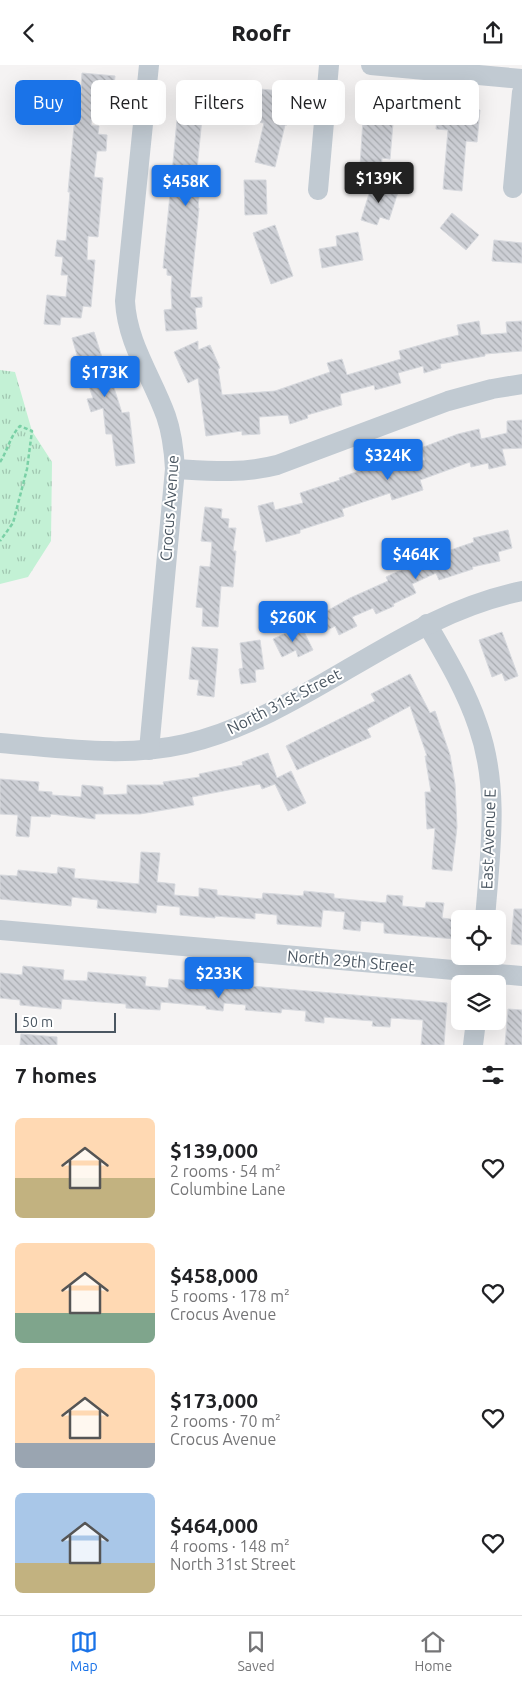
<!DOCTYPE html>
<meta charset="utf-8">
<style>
body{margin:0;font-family:Ubuntu,sans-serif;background:#f2f2f2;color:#202124;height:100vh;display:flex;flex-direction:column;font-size:19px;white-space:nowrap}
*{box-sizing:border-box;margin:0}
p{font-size:16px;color:#757577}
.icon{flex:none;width:28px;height:28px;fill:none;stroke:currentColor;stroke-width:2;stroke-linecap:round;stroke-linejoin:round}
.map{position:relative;height:980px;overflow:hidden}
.sheet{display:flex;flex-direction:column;background:#fff;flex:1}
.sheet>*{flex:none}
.hud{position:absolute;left:15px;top:15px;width:492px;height:45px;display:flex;gap:10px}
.buttons{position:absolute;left:451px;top:845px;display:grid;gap:10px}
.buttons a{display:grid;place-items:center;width:55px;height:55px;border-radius:8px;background:#fff;box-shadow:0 5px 20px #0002;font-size:25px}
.scale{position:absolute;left:15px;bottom:12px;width:101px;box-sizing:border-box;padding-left:5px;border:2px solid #4a5661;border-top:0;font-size:14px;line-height:18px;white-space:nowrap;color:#4a5661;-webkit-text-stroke:4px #fff;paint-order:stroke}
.price{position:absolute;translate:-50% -42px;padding:0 11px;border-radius:5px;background:#1a73e8;color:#fff;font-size:16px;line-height:32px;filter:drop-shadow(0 1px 2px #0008)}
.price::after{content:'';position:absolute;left:50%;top:30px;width:15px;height:11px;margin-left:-8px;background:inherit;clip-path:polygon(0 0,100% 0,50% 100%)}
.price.current{background:#222;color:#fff}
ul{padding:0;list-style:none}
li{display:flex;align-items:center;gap:15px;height:125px;padding:0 15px}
li span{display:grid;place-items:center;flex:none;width:140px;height:100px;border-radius:8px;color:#555}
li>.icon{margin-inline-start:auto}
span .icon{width:60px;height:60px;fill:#fffc;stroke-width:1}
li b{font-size:21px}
h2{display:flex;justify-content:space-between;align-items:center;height:60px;padding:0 15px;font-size:21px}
.tag{padding:0 18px;border-radius:8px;background:#fff;box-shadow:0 5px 20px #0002;font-size:18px;line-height:45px}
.tag.current{background:#1a73e8;color:#fff}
header{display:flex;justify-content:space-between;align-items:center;height:65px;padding:0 15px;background:#fff;font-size:22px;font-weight:800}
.tabs{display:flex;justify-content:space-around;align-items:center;height:70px;border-top:1px solid #e0e0e0;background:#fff;font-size:14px;color:#757577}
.tabs a{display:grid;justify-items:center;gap:2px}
.tabs .current{color:#1a73e8}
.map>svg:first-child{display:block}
</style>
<header><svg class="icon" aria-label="back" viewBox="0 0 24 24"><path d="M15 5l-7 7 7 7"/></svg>Roofr<svg class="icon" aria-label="share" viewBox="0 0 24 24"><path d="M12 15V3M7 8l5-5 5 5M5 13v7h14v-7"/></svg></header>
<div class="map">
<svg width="522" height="980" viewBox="0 0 522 980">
<defs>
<pattern id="park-tufts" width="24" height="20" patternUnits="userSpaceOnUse" patternTransform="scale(1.25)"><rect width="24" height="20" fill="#c3f1d5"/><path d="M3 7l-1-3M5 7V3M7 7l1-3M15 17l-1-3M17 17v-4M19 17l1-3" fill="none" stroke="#a0c6b0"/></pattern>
<pattern id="building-back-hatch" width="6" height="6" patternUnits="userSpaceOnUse" patternTransform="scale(1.25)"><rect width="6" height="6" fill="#cdcfd5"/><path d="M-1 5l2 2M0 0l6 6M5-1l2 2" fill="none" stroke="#a8abb0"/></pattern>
</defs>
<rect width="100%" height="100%" fill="#f5f3f3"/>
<!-- park -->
<path fill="url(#park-tufts)" d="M 0,305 L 15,307 L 32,366 L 52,397 L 51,476 L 28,512 L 0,519 Z"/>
<!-- building -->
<g fill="url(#building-back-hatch)" stroke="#d7d9de">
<path d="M 82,8 L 115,11 L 112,41 L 93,39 L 91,60 L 99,61 L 98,69 L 107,70 L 106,86 L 97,86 L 94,112 L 103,113 L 98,172 L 88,171 L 87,195 L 95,195 L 91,242 L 83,241 L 81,253 L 61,252 L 60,260 L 44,259 L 47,230 L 66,232 L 68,210 L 61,210 L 63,192 L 55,191 L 57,175 L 66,176 L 70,127 L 68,127 L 71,94 L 75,51 L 79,51 Z"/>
<path d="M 191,18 L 216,20 L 213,54 L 202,53 L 197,104 L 201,105 L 198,143 L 199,143 L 190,233 L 202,232 L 202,242 L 195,243 L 197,264 L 166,266 L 164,245 L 172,244 L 171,226 L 172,211 L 167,210 L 167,204 L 163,203 L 177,55 L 179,55 L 180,34 L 190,34 Z"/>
<path d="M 260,24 L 290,27 L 287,60 L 285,60 L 275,102 L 255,97 L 264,58 L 257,57 Z"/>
<path d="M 360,35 L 408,39 L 406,59 L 393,58 L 390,94 L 382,93 L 381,111 L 363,110 L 363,101 L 360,101 L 363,55 L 358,55 Z"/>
<path d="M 438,42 L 480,45 L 477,77 L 466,76 L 462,126 L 443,124 L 448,65 L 436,64 Z"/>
<path d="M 244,115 L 266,115 L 267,149 L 245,150 Z"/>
<path d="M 372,119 L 398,127 L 389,155 L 380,152 L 377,160 L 361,155 Z"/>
<path d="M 452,148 L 479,170 L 466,185 L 440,163 Z"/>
<path d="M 275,160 L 293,211 L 271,219 L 253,168 Z"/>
<path d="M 358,167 L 363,195 L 322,203 L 319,184 L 337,181 L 336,171 Z"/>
<path d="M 494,175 L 522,178 L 522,198 L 492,196 Z"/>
<path d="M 479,256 L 481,270 L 507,268 L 506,257 L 522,256 L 522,286 L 485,289 L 485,291 L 440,299 L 441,303 L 424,308 L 423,301 L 398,308 L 401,318 L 375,325 L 374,320 L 340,329 L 342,340 L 307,350 L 308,353 L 290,359 L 288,350 L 259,352 L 260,369 L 242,370 L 242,366 L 206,371 L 198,313 L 188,318 L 174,287 L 198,276 L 198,285 L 210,280 L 220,303 L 218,304 L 222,330 L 275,326 L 330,307 L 327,298 L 342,294 L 347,310 L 401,294 L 399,286 L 442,274 L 459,270 L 457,260 Z"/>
<path d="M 94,267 L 106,305 L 108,304 L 122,348 L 129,347 L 135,398 L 116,401 L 112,369 L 106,369 L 103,343 L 91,347 L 87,334 L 93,333 L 83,304 L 81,304 L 72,273 Z"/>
<path d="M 522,355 L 522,383 L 502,384 L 506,400 L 489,404 L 488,398 L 471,402 L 470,397 L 420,415 L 423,425 L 392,435 L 390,428 L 342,444 L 344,451 L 300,465 L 300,468 L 266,477 L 258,441 L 273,437 L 275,445 L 303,438 L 300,428 L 340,415 L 339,413 L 396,393 L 399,403 L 425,395 L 421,383 L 458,369 L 479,364 L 481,374 L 507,368 L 507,356 Z"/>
<path d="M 205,442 L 222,444 L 221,453 L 229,454 L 228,463 L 236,463 L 233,486 L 236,486 L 233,522 L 221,521 L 218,562 L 202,561 L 203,543 L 196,542 L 200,501 L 210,502 L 212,477 L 201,476 Z"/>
<path d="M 508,465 L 512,483 L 498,487 L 500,496 L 472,502 L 473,504 L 439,515 L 436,508 L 412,519 L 416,528 L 393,539 L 394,541 L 376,549 L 373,543 L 352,552 L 357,561 L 339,570 L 335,561 L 326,566 L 318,551 L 350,533 L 388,516 L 386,512 L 414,499 L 417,505 L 441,497 L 439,489 L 474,477 L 473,473 Z"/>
<path d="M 301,561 L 313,585 L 298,592 L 296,585 L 282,592 L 273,574 Z"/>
<path d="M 502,567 L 518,611 L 505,616 L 502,608 L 492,612 L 479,575 Z"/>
<path d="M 260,575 L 264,604 L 255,605 L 256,617 L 241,619 L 239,604 L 243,603 L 240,578 Z"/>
<path d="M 192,582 L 218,584 L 214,632 L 197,630 L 199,615 L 189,614 Z"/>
<path d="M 410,609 L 430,648 L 435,646 L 450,690 L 455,719 L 457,762 L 452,806 L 432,804 L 435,763 L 427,764 L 425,727 L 431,727 L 425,691 L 427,691 L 410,641 L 367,664 L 371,672 L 297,705 L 286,681 L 375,636 L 371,629 Z"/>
<path d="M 268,688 L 277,713 L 291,706 L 306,738 L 288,746 L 275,719 L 262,724 L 260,719 L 192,732 L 194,740 L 140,749 L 95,749 L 95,754 L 51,749 L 50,752 L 31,751 L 29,772 L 16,771 L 18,750 L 0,749 L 0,714 L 39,717 L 38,726 L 52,727 L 52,730 L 81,732 L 82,720 L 103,722 L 103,730 L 127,729 L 127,720 L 164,720 L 163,717 L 200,712 L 199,709 L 243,700 L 242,697 Z"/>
<path d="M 141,787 L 160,788 L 157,817 L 175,819 L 174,830 L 199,832 L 199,823 L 217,825 L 217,830 L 262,834 L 263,828 L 303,831 L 304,826 L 334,829 L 334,833 L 386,838 L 387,830 L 403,831 L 402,841 L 425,843 L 426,837 L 444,838 L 442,853 L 458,855 L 456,874 L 384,868 L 384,858 L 361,856 L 360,866 L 343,864 L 345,847 L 323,845 L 321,862 L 277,859 L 277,850 L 255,848 L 255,854 L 215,851 L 215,853 L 180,850 L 180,842 L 157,840 L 156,848 L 97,843 L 98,835 L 72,832 L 71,841 L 0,834 L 0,810 L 17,811 L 18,805 L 57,809 L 58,802 L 75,804 L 74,813 L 139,819 Z"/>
<path d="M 514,844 L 522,844 L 522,880 L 511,879 Z"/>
<path d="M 23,901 L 64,905 L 63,915 L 87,916 L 88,907 L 146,912 L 145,921 L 168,923 L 169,914 L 447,938 L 444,980 L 421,980 L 423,955 L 391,953 L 390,962 L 372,961 L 373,956 L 324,952 L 324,958 L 305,956 L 306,946 L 282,944 L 281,948 L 245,945 L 246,940 L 224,938 L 223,946 L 206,944 L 206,941 L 161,937 L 160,945 L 126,943 L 126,939 L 62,934 L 61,944 L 20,940 L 20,935 L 0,933 L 0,908 L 22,910 Z"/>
<path d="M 508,944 L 522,945 L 522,980 L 505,980 Z"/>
<path d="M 21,969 L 57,972 L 57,980 L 20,980 Z"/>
</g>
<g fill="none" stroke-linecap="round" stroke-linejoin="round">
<!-- path -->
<path stroke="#7ad0a6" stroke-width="2.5" stroke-dasharray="4 2.5" stroke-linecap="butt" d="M 0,397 C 8,385 10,371 20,361 L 32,366 L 27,404 L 13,458 L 0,476"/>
<!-- minor -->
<g stroke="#c1cad2" stroke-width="20">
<path d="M 371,0 L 522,14"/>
<path d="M 513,123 L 522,27"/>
<path d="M 318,125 L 329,0"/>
<path d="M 175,404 C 210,406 242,409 277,400 L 448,336 L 492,324 L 522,319"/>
<path d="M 427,559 C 446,592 466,625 478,661 C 500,723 490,789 485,854"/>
<path d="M 0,678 C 62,683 124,693 185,679 C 307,650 399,551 522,526"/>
<path d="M 149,685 L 175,404 C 174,386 172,368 166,351 C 152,312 127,278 125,236 L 149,0"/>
<path d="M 0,865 L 522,911"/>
<path d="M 473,980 L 476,956"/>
</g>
</g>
<g text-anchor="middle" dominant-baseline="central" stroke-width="4" stroke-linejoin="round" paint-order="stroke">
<!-- street labels -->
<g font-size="16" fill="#4a5661" stroke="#fff">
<text transform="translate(169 443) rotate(-86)">Crocus Avenue</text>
<text transform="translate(284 636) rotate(-27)">North 31st Street</text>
<text transform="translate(488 774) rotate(-88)">East Avenue E</text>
<text transform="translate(351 896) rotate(5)">North 29th Street</text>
</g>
</g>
</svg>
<div class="buttons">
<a><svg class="icon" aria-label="locate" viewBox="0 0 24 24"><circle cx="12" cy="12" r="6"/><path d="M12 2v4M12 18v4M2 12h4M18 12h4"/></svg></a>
<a><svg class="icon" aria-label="layers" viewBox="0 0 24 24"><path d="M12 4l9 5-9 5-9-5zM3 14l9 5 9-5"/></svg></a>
</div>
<div class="scale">50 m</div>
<b class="price current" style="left:379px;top:139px">$139K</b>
<b class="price" style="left:186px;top:142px">$458K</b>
<b class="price" style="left:105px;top:333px">$173K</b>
<b class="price" style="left:388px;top:416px">$324K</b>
<b class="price" style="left:416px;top:515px">$464K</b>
<b class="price" style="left:293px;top:578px">$260K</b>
<b class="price" style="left:219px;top:934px">$233K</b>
<div class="hud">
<a class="tag current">Buy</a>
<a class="tag">Rent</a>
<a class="tag">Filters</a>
<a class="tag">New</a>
<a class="tag">Apartment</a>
</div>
</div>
<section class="sheet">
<h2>7 homes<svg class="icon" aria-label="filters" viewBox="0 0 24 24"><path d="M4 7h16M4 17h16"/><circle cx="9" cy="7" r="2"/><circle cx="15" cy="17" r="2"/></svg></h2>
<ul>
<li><span style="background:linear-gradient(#ffd9b3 60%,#c2b280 0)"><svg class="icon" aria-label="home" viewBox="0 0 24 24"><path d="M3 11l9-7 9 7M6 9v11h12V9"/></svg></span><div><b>$139,000</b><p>2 rooms · 54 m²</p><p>Columbine Lane</p></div><svg class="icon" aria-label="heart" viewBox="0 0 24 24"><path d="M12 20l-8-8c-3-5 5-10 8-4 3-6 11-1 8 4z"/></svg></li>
<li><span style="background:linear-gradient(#ffd9b3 70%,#7fa58c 0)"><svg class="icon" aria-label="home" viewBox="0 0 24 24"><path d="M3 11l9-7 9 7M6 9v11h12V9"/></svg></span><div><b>$458,000</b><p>5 rooms · 178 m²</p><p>Crocus Avenue</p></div><svg class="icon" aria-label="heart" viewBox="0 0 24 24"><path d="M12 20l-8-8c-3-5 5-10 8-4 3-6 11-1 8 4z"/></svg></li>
<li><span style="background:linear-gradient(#ffd9b3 75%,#9aa5b1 0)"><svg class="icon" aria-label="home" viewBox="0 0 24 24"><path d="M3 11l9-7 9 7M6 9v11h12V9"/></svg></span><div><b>$173,000</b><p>2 rooms · 70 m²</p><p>Crocus Avenue</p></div><svg class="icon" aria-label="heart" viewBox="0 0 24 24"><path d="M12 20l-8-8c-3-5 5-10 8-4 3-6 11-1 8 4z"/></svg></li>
<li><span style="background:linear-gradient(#a9c7e8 70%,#c2b280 0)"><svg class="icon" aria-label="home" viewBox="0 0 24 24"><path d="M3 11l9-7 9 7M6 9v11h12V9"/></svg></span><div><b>$464,000</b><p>4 rooms · 148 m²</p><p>North 31st Street</p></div><svg class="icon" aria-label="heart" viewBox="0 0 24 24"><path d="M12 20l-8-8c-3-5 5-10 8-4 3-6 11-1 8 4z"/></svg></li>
</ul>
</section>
<nav class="tabs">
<a class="current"><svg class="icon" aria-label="map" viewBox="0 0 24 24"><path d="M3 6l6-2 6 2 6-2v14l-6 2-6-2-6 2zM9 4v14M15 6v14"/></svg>Map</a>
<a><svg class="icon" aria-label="saved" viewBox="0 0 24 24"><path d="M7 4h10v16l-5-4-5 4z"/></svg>Saved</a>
<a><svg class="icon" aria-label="home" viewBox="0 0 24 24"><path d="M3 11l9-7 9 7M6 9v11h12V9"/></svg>Home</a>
</nav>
